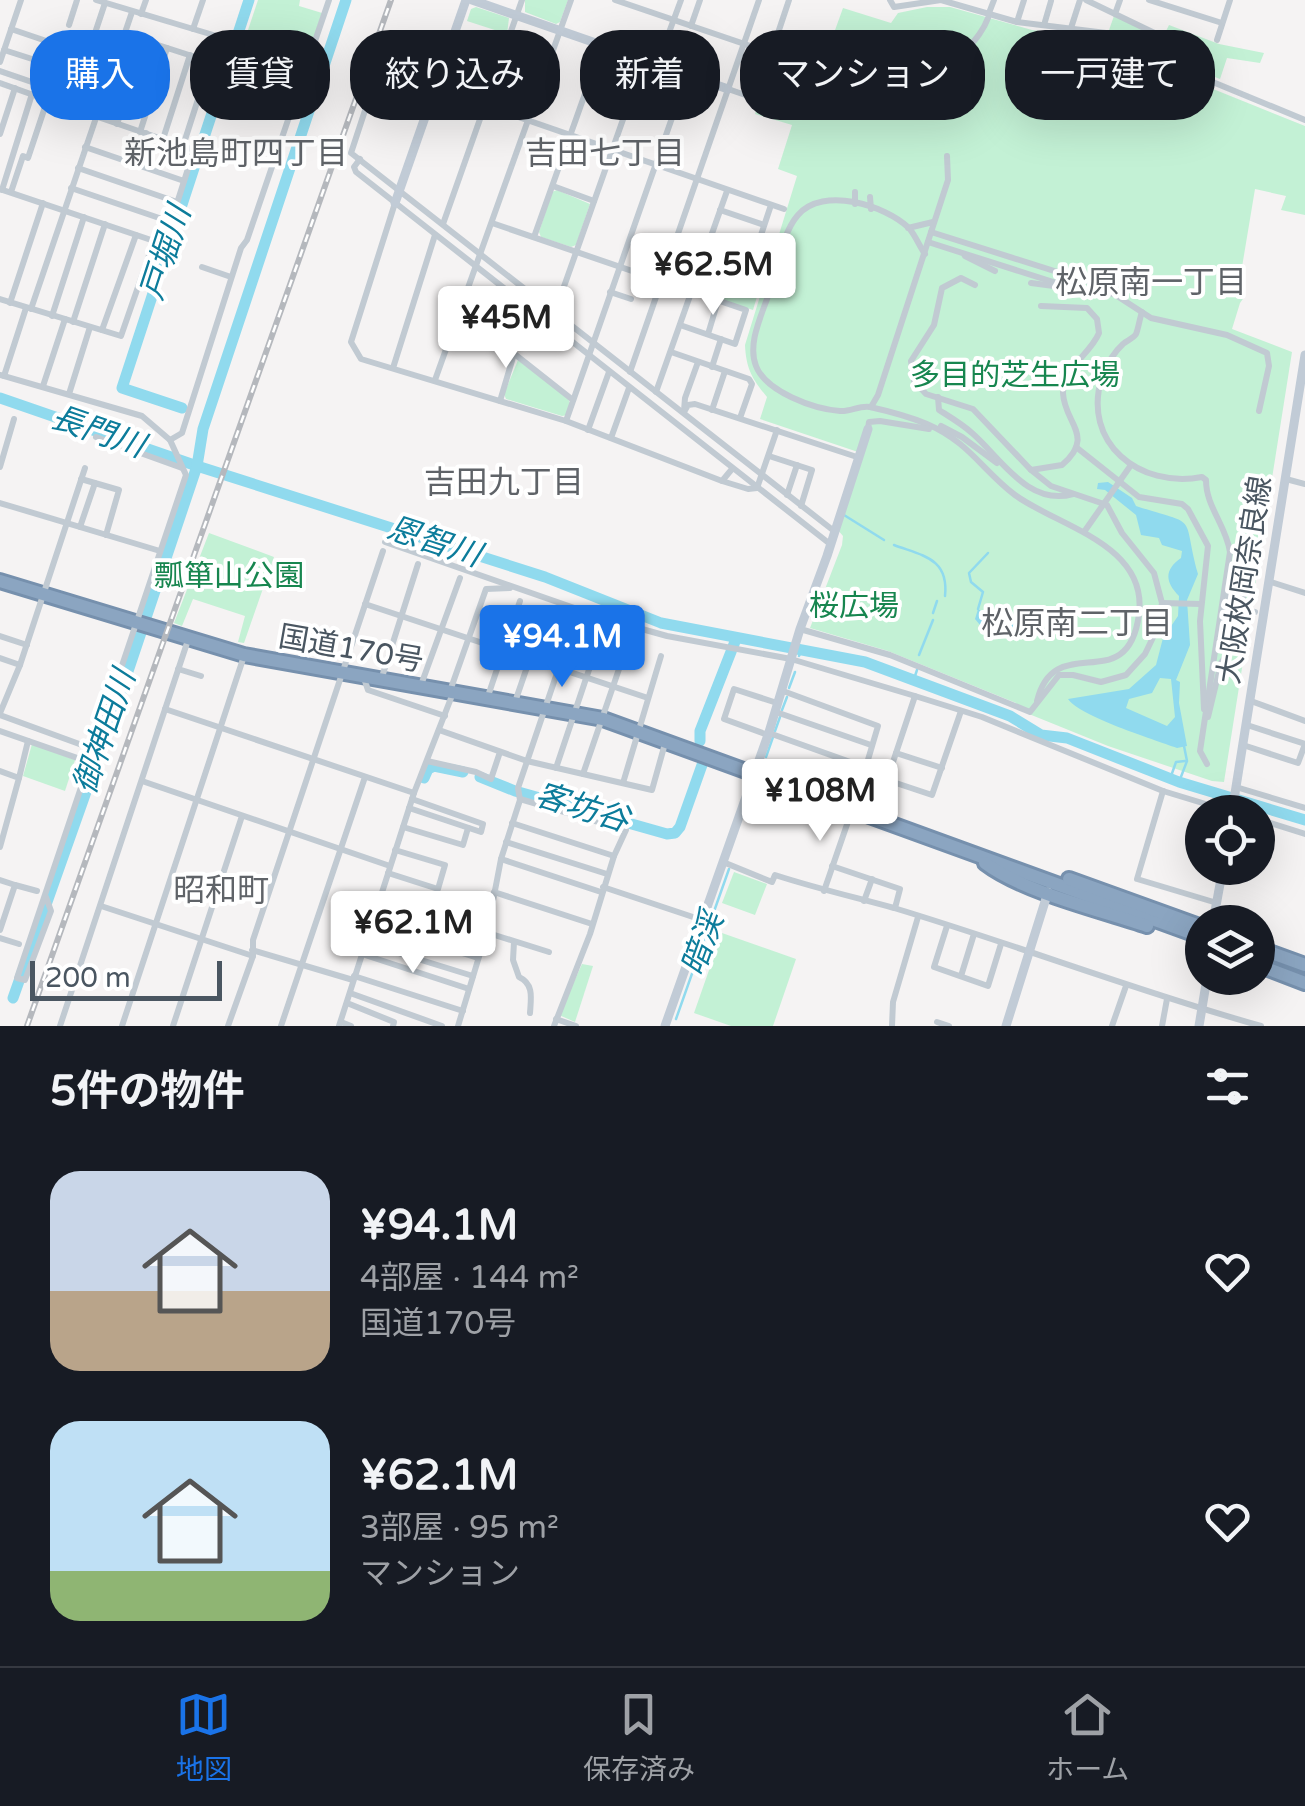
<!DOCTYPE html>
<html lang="ja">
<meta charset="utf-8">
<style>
body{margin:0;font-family:"Varela Round","Noto Sans JP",sans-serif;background:#20242c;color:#f1f3f6;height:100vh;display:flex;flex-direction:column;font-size:38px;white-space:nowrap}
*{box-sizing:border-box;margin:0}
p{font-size:32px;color:#9ea1a6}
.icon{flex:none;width:55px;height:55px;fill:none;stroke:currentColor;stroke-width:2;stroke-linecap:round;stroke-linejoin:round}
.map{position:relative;height:1026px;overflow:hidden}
.sheet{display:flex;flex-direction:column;background:#171b24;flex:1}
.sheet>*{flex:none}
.hud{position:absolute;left:30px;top:30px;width:1245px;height:90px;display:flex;gap:20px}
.controls{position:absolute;left:1185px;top:795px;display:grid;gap:20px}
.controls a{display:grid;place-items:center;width:90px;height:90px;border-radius:50%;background:#171b24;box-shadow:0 10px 40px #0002;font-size:50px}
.scale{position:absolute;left:30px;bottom:25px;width:192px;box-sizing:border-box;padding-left:10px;border:5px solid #4a5661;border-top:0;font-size:28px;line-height:35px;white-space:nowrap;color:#4a5661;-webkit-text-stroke:8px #fff;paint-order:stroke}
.price{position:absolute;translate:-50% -85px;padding:0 22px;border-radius:10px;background:#fff;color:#222;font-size:32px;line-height:65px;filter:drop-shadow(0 2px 5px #0008)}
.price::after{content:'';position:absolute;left:50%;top:60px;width:30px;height:22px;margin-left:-15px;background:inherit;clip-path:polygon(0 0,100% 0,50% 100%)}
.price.active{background:#1a73e8;color:#fff}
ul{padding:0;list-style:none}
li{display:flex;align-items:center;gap:30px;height:250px;padding:0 50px}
li span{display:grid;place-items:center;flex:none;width:280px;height:200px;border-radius:30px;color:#555}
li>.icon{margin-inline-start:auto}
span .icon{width:120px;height:120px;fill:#fffc;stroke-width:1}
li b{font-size:42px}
h2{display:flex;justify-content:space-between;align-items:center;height:120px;padding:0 50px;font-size:42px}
.chip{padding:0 35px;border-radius:40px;background:#171b24;box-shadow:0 10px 40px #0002;font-size:35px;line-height:90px}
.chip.active{background:#1a73e8;color:#fff}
.dock{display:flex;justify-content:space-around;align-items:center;height:140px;border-top:2px solid #363941;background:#171b24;font-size:28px;color:#9ea1a6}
.dock a{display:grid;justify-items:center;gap:5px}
.dock .active{color:#1a73e8}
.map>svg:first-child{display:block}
</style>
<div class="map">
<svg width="1305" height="1026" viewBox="0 0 1305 1026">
<rect width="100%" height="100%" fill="#f5f3f3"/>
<!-- green -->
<g fill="#c3f1d5">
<path d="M 258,0 L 300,0 L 299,6 L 322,13 L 295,92 L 234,72 Z"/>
<path d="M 525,0 L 568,0 L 560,22 L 556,24 L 525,12 Z"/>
<path d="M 476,7 L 509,18 L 507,34 L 467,21 L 471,9 Z"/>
<path d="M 927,7 L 950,7 L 1032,30 L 1102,38 L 1166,70 L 1305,126 L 1305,215 L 1281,210 L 1286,196 L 1255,189 L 1238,291 L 1245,296 L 1240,303 L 1232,329 L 1292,352 L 1224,782 L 1212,781 L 1108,746 L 1014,708 L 1016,703 L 888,651 L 810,628 L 842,545 L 843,536 L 837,529 L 861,453 L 760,419 L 767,397 C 752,379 746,368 745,345 L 797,176 L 778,169 L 792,125 L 755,114 L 762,91 L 808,105 L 843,8 L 891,23 L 898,13 Z"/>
<path d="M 1114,16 L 1162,39 L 1158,53 L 1109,30 Z"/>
<path d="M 1169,25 L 1219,44 L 1264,53 L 1260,63 L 1227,58 L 1220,79 L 1164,57 L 1164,35 Z"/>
<path d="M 557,190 L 590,204 L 576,245 L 571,247 L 541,237 L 539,232 L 552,192 Z"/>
<path d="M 714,241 L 768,260 L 753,310 L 720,299 L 725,281 L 701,274 L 711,243 Z"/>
<path d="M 518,360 L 568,398 L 571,406 L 568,415 L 562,416 L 506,399 L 504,394 Z"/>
<path d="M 209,533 L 274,557 L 244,643 L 238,642 L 245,616 L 193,599 L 182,626 L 174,623 Z"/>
<path d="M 32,744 L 75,760 L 65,791 L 23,776 Z"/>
<path d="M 734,872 L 767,884 L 755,915 L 722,903 Z"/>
<path d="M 722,933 L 796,959 L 773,1026 L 731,1026 L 694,1013 Z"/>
<path d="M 582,964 L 593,966 L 575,1022 L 559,1015 Z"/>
</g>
<!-- water -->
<g fill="#90daee" fill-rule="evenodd">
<path d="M 1108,482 L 1132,498 L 1136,506 C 1201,527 1181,511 1198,574 L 1187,600 L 1190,645 L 1176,680 L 1180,682 L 1179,703 L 1187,746 L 1177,748 C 1153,739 1081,717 1068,699 L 1129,689 L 1156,665 L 1163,638 L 1178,616 L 1179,596 C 1165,582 1164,570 1181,558 L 1182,551 L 1162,545 L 1159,538 L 1141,535 L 1136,515 L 1105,490 L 1097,489 L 1098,483 ZM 1160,678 L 1171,679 L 1175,717 L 1167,726 L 1126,708 L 1129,699 L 1152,693 Z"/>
<path d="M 978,609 L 988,615 L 997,613 L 1008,621 L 1017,620 L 1023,626 L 1015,632 L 985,631 L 975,619 Z"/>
</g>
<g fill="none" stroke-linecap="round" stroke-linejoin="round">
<!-- stream -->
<g stroke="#90daee" stroke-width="2.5">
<path d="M 844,515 L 884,540"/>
<path d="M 894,545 C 923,556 949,558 945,596"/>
<path d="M 978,609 L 983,592 L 971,582 L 969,573 L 988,553"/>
<path d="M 933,613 L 937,601"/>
<path d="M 919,655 L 933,620"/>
<path d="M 799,656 L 803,649"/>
<path d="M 914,679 L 917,670"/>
<path d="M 789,688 L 795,672"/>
<path d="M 782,710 L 787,697"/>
<path d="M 775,731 L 780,717"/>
<path d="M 766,757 L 773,737"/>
<path d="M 1170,779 L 1176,762 L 1185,761"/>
<path d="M 1179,782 L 1187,761 L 1184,746"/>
<path d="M 676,1019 L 729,869"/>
</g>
<!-- river -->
<g stroke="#90daee" stroke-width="11">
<path d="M 0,398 L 197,466 L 545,577 L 661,623 L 865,662 L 1010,716 L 1041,735 L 1067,738 L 1179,782 L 1305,820"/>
<path d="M 182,408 L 122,388 L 249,0"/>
<path d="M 700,741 L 700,731 L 736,639"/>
<path d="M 480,777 L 515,791 L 667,834 L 675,833 L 680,827 L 702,765"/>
<path d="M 424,778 L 428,769 L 434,766 L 463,772"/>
<path d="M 13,998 L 115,710 L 197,466 L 203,429 L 346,0"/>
</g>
<defs>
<g id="highway">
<path d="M 0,581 L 244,655 L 603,719 L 1202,937"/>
<path d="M 985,863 C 1023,892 1100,910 1147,926"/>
<path d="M 1069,879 L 1202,927"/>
<path d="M 1258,948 L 1305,965"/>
<path d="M 1258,965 L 1305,983"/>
</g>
</defs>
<!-- highway casing -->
<use href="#highway" stroke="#7690ad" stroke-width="18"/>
<!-- street -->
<g stroke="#c1cad2" stroke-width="6">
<path d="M 96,0 L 230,40"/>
<path d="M 615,0 L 771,53"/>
<path d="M 890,0 L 894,7 L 941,0 L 1017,22 L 1106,33 L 1157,59 L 1305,120"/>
<path d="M 1086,0 L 1167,39 L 1157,59"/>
<path d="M 1149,0 L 1222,23"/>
<path d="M 989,13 L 994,0"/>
<path d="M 141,14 L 146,0"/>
<path d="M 1115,14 L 1120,0"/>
<path d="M 1017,22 L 1024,0"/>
<path d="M 69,25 L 77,0"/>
<path d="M 1044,25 L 1051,1"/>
<path d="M 691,26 L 700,0"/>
<path d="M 1071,28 L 1080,0"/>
<path d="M 11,29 L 114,64"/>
<path d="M 193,29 L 203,0"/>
<path d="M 95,33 L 105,3"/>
<path d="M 124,34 L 223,66"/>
<path d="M 898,35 L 921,94"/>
<path d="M 1217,40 L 1230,0"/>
<path d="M 4,50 L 107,83"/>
<path d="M 861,56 L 856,72 L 872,87 L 870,95"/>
<path d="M 0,62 L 21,0"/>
<path d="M 657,65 L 681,0"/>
<path d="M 0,71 L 99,105"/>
<path d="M 765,72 L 789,0"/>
<path d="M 0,83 L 53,102"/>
<path d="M 728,89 L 757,99"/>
<path d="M 946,91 C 947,60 978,46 988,18"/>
<path d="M 248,92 L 293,105"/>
<path d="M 117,124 L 146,41"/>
<path d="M 140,132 L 167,48"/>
<path d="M 0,134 L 15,88"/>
<path d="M 163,139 L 190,55"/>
<path d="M 183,146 L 210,62"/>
<path d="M 85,147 L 184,181"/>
<path d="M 360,159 L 354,167 L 356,172 L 830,544"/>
<path d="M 136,164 L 146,133"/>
<path d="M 78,168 L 177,202"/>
<path d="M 553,186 L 594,201"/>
<path d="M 71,188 L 171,222 L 194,150 L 95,116"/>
<path d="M 0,189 L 166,245"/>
<path d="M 2,190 L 32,94"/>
<path d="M 11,192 L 23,156 L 28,158 L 47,101"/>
<path d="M 870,197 L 871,209"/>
<path d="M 395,203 L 351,342 L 361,359 L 566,421 L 722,481 L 732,469"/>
<path d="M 855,204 L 855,192"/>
<path d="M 784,209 L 383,70 L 377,74 L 351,153 L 834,531"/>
<path d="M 720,210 L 764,225"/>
<path d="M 492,223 L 746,310 L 735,344 L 680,325"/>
<path d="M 443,224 L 522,0"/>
<path d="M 908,228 L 933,222"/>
<path d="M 931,232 L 1108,288"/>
<path d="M 534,237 L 602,46"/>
<path d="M 711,238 L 755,253 L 771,205"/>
<path d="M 928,242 L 1072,288 L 1114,294 L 1151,318 L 1227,335 L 1267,353 L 1269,366 L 1259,411"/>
<path d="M 925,254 C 920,247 915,235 909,228 C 885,205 823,186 798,215 C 782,233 777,269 769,293 C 762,315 747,343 756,366 C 766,392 814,409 840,411 C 850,412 860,405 870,407 C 888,411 910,417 927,424 C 969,442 982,470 1015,495 C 1057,526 1148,544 1139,614 C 1128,700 1055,628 1037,701"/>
<path d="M 965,256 L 995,271"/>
<path d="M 202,267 L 231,277"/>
<path d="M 1031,283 L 1069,288"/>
<path d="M 975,285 L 961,278 L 942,288 L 934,325 L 911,361 L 914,381 L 926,394 L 973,409 L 1031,470 L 1062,465 C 1096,436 1064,423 1063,393 C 1063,367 1090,355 1099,333 L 1097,319 L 1087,308 L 1041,306"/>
<path d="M 610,292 L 631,299"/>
<path d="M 0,299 L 121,336 L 154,241"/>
<path d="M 10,303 L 43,203"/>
<path d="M 31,309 L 132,12"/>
<path d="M 461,312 L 573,400"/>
<path d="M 555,312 L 644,60"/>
<path d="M 1142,312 C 1140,317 1138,330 1136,334 C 1133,339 1127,340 1123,344 C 1113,353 1107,364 1102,377 C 1081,443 1140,489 1202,477 L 1206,480 C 1206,507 1226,525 1230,552 L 1200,751 L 1207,764"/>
<path d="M 52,316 L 84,217"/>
<path d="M 73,322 L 105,224"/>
<path d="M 102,330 L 136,235"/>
<path d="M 708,334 L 718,301"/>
<path d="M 671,352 L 749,379 L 752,384 L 740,418"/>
<path d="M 712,367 L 721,339"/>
<path d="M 393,368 L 435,235"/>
<path d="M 630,372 L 759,0"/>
<path d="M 0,375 L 142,416 L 170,440"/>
<path d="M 4,376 L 26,308"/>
<path d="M 435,380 L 571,0"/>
<path d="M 43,386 L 65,319"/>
<path d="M 656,392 L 727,191"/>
<path d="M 69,394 L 90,327"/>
<path d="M 938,397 L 939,410 C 950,417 962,424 972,433 C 1000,457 1028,507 1073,494"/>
<path d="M 500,401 L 514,354"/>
<path d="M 871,407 L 878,395 L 948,180 L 947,156"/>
<path d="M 712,410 L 725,371"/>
<path d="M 684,411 L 685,398 L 698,362"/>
<path d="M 684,412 L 688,405 L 695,404 L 857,457"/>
<path d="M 566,421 L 687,75"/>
<path d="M 941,426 L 962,437 L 997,463"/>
<path d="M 868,429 L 869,422 L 880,421 L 929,429"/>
<path d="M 588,430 L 609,372"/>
<path d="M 96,437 L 182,468"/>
<path d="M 611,438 L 629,388"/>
<path d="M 1076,447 L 1139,497 L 1182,504 L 1188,509 L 1208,546 L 1200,621 L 1204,709"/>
<path d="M 769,456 L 812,470 L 801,506"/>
<path d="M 0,467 L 14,419"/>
<path d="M 81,479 L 119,490 L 106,535"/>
<path d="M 1286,479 L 1305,484"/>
<path d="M 722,481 L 748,489 L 757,488 L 777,430"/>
<path d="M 787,495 L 797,465"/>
<path d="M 0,503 L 160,551"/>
<path d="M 80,527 L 95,483"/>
<path d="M 385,542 L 606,619 L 667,636 L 791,659 L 915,696 L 982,717 L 1163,791 L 1232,812"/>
<path d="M 1235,582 L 1237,570"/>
<path d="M 1271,582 L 1305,593"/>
<path d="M 1162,603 L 1201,604"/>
<path d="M 365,604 L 648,698"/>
<path d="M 1222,607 L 1255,612"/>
<path d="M 800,629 L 890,655 L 1030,712 L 1059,675 L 1073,675 L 1101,682 L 1126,675 L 1145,654 L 1158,627 L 1162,603 L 1154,573 L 1122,533 L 1107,505 L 1051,486 L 1031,470"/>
<path d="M 0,636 L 27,645"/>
<path d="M 1230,650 L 1240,642 L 1244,610"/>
<path d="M 0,658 L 20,665"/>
<path d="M 178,669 L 201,676"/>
<path d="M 364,678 L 368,690 L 445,716"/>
<path d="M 381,680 L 418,564"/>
<path d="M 421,685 L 460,578"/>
<path d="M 450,691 L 486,589 L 510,588"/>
<path d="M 783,691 L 878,726 L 862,780"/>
<path d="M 915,696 L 887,780 L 932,795 L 961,711"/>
<path d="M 487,699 L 520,601"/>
<path d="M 1251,701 L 1305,721"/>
<path d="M 515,702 L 547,609"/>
<path d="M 165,709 L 414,793"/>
<path d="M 776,712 L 871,745"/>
<path d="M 0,713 L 20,665 L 85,468"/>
<path d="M 0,715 L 93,749"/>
<path d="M 1208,717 L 1221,663 L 1230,650 L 1224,607 L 1235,582 L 1243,597 L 1241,610"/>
<path d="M 439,730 L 527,761 L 652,790 L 666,740"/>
<path d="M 0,731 L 89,762"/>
<path d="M 769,733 L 867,768"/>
<path d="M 768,735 L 724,719 L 734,689 L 777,703"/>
<path d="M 1243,745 L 1298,763 L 1305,744 L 1247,725"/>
<path d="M 896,753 L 942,768"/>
<path d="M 427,761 L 476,772 L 491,779 L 500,752"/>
<path d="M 556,768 L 604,625"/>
<path d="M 0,771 L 19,778 L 0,847"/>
<path d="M 583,774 L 631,634"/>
<path d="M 19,778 L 28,741"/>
<path d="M 142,781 L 390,866"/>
<path d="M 623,783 L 661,656"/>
<path d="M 1236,787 L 1305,808"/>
<path d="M 1163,791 L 1137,879 L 1217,903"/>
<path d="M 882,796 L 887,780"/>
<path d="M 520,799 L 626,830 L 614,856 L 590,934 L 554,1026"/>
<path d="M 409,808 L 481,832 L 483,824 L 412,799"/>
<path d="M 1258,819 L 1305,834"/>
<path d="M 512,823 L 614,856"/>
<path d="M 403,827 L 463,845 L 468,828"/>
<path d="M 506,842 L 607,874"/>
<path d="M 501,859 L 601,892"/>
<path d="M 723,862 L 772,882 L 775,875 C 815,888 854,897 894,908 C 1017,945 1137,991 1261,1026"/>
<path d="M 832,866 L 900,889 L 895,908"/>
<path d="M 388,873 L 438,889 L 445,865 L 395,850"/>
<path d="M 0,880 L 15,885 L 0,930"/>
<path d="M 15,885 L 37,891"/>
<path d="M 603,887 L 702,920"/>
<path d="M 824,891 L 852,810"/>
<path d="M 494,892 L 592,924"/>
<path d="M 46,897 L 51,911 L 25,980 L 17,978 L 186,475 L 170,440 L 182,433 L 241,248 L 247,240 L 329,0"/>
<path d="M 381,898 L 488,927"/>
<path d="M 864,901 L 872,879"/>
<path d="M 101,906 L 253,956"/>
<path d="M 373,925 L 478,958"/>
<path d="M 947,926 L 934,967 L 988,986 L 1001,944"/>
<path d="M 485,932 L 549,952"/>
<path d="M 0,938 L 19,944"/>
<path d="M 514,942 L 513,960 L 519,977 C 534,984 531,998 530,1013"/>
<path d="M 366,943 L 473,976"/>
<path d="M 252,950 L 353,980"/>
<path d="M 362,954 L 469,989"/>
<path d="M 354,976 L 463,1011"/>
<path d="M 961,976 L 974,934"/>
<path d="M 350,993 L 442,1026"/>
<path d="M 347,1003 L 394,1022 L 393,1026"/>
<path d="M 556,1019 L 576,1026"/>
<path d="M 341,1022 L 351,1026"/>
<path d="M 937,1022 L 949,1026"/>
<path d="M 60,1026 L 188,640"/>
<path d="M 122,1026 L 244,656"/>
<path d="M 173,1026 L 242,816"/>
<path d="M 228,1026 L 253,956 L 253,940 L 383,551"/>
<path d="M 281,1026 L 365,777"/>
<path d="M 339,1026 L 414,793 L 453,693"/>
<path d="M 458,1026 L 488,927 L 501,859 L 520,800 L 518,788 L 576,617"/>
<path d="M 892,1026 L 893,1002 L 918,917"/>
<path d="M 1112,1026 L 1126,986"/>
<path d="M 1162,1026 L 1167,999"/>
</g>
<!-- secondary -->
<g stroke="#c1cbd6" stroke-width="9">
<path d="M 472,0 L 728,89"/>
<path d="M 395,203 L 466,0"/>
<path d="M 1232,812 L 1305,355"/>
<path d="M 1213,922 L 1223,868"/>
<path d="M 665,1026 L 769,732 L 800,629 L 827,556 L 868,429"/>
<path d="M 1006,1026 L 1048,892"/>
<path d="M 1199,1026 L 1207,978"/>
</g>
<!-- highway -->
<use href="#highway" stroke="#8ba5c1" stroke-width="12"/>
<defs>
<path id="rail" d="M 27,1026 L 391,0"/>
</defs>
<!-- rail casing -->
<use href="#rail" stroke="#b5b8bd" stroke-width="6"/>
<!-- rail -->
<use href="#rail" stroke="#fff" stroke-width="2.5" stroke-dasharray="8" stroke-linecap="butt"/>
<!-- street-bridge -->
<path stroke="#c1cad2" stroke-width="6" d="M 1084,532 L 1131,465"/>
</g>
<g text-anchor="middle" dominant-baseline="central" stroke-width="8" stroke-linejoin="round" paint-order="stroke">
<!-- park labels -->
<g font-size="30" fill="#17864f" stroke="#fff">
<text x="1015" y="375">多目的芝生広場</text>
<text x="229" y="576">瓢箪山公園</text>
<text x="854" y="606">桜広場</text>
</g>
<!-- street labels -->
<g font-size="30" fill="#4a5661" stroke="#fff">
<text transform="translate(1245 580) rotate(-81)">大阪枚岡奈良線</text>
<text transform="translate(351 649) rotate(10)">国道170号</text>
</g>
<!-- neighbourhood labels -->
<g font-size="32" fill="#5f6368" stroke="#fff">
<text x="236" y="154">新池島町四丁目</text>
<text x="605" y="154">吉田七丁目</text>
<text x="1151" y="283">松原南一丁目</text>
<text x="504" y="483">吉田九丁目</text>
<text x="1077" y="624">松原南二丁目</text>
<text x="221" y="891">昭和町</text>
</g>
<!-- water labels -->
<g font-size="32" font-style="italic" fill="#0c7c9b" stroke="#fff">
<text transform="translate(166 253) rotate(-72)">戸堀川</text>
<text transform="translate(98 432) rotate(19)">長門川</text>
<text transform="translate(434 542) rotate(18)">恩智川</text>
<text transform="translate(105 732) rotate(-71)">御神田川</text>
<text transform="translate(582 808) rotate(17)">客坊谷</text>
<text transform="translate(703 944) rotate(-70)">暗渓</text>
</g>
</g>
</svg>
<div class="controls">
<a><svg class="icon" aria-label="locate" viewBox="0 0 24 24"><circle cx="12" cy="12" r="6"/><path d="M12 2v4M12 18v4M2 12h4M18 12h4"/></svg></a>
<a><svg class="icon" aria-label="layers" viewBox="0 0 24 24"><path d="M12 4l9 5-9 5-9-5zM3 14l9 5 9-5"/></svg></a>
</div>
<div class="scale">200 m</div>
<b class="price" style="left:713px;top:318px">¥62.5M</b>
<b class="price" style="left:506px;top:371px">¥45M</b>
<b class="price active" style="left:562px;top:690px">¥94.1M</b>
<b class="price" style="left:820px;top:844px">¥108M</b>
<b class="price" style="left:413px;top:976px">¥62.1M</b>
<div class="hud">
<a class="chip active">購入</a>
<a class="chip">賃貸</a>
<a class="chip">絞り込み</a>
<a class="chip">新着</a>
<a class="chip">マンション</a>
<a class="chip">一戸建て</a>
</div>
</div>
<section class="sheet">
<h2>5件の物件<svg class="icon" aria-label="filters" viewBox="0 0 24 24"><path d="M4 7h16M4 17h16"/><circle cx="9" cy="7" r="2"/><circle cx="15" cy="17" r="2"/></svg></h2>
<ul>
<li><span style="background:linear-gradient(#c9d6e8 60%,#b9a48a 0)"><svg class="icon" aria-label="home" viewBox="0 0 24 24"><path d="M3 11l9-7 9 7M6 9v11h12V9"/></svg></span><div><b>¥94.1M</b><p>4部屋 · 144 m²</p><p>国道170号</p></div><svg class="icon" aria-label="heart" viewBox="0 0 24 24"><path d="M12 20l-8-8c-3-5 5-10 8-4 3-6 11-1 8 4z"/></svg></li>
<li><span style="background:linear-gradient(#bfe0f5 75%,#8fb573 0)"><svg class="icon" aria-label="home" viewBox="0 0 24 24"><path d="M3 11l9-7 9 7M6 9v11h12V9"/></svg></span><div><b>¥62.1M</b><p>3部屋 · 95 m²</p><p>マンション</p></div><svg class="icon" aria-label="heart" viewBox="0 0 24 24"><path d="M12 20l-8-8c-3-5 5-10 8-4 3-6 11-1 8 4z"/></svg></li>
</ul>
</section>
<nav class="dock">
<a class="active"><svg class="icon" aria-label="map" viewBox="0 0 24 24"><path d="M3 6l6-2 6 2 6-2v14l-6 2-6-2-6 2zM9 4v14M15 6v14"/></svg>地図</a>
<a><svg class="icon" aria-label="saved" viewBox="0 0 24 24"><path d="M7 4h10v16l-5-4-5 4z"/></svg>保存済み</a>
<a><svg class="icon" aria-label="home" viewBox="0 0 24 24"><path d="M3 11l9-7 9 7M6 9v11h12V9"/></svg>ホーム</a>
</nav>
